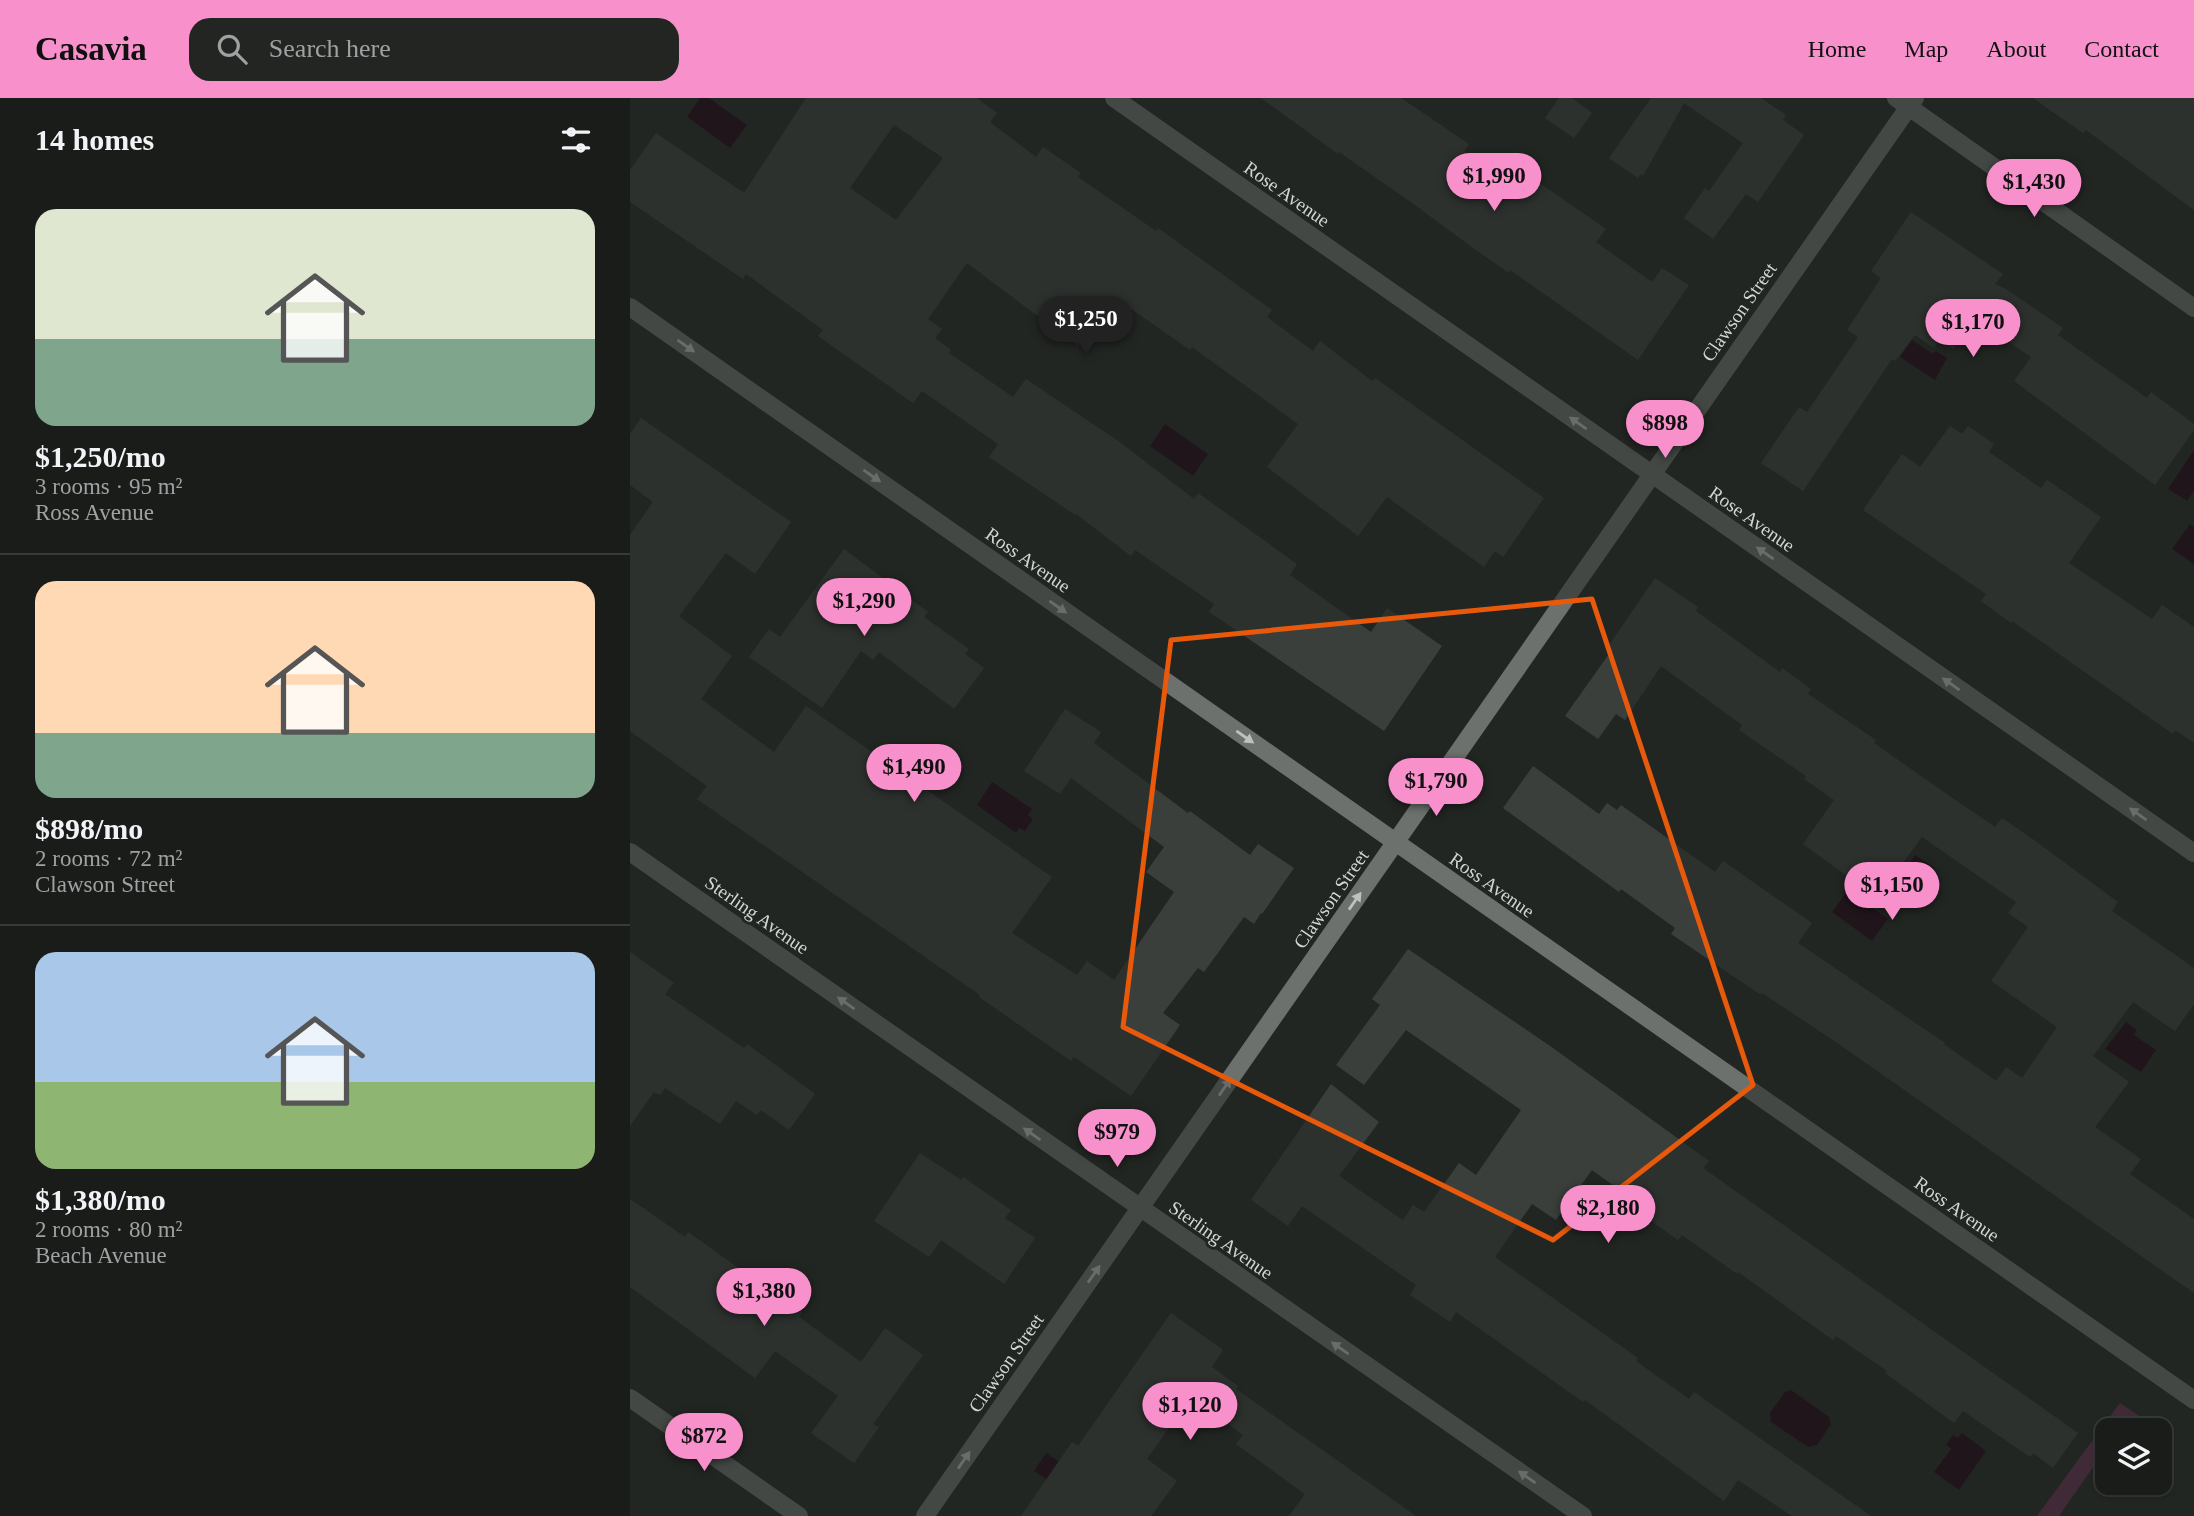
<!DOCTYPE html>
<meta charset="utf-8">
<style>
body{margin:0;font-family:Georgia,serif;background:#232523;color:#f1f3f6;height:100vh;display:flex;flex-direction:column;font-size:26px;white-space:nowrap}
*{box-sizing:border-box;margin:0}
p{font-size:23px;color:#9fa1a2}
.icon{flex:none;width:38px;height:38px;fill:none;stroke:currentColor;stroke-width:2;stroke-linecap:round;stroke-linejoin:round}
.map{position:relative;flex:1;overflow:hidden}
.details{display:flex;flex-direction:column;background:#1a1c1a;width:630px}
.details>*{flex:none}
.controls{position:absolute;left:1465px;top:1320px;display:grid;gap:14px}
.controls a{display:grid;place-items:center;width:77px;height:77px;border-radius:14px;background:#1a1c1a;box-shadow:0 2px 5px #0004,0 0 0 2px #383a39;font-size:35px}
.price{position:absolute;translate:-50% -60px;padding:0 16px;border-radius:24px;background:#f890cb;color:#111;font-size:23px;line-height:46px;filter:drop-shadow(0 2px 4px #0008)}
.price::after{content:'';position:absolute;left:50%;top:42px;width:21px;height:16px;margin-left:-10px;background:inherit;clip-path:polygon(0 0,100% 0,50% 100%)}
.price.current{background:#222;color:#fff}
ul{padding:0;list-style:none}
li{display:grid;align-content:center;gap:14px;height:371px;padding:0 35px}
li+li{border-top:2px solid #383a39}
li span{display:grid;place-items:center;height:217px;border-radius:21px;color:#555}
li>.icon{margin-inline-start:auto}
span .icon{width:126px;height:126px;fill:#fffc;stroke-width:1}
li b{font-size:30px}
h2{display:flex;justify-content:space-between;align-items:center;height:84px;padding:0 35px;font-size:30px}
header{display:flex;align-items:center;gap:42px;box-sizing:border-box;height:98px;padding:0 35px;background:#f890cb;color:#111}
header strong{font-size:33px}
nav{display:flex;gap:38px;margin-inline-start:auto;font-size:24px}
.search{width:490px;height:63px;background:#232523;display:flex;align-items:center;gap:18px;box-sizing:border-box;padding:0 24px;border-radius:21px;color:#9fa1a2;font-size:26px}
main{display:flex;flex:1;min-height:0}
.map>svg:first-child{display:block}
</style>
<header>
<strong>Casavia</strong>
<div class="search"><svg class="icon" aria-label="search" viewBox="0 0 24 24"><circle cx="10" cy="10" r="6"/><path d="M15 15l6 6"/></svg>Search here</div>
<nav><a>Home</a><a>Map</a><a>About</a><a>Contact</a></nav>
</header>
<main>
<section class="details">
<h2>14 homes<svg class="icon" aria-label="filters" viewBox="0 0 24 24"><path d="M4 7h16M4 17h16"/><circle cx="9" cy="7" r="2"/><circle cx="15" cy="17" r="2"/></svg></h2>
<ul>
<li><span style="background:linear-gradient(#dfe7d0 60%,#7fa58c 0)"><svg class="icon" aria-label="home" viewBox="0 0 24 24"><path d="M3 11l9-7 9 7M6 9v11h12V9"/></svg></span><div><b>$1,250/mo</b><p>3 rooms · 95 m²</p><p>Ross Avenue</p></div></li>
<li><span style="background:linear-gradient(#ffd9b3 70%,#7fa58c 0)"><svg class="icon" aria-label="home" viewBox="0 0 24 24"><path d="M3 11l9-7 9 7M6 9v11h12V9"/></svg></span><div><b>$898/mo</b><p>2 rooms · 72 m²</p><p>Clawson Street</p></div></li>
<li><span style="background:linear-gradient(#a9c7e8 60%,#8fb573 0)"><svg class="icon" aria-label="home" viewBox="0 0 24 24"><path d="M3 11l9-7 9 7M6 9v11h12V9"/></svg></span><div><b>$1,380/mo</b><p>2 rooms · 80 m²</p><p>Beach Avenue</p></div></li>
</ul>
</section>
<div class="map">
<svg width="1564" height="1418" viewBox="0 0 1564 1418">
<rect width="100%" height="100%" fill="#222623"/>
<!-- green -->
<path fill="#672f50" d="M 1490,1305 L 1521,1326 L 1521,1332 L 1477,1332 L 1477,1349 L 1429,1418 L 1407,1418 Z"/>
<!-- water -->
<g fill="#210014">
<path d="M 70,0 L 79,0 L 117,27 L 100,50 L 57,19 Z"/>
<path d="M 1282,242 L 1303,256 L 1306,253 L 1317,260 L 1305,282 L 1270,259 Z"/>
<path d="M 535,326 L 578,356 L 563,378 L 520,348 Z"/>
<path d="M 1564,352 L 1564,393 L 1557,403 L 1538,391 Z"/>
<path d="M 1560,426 L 1564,429 L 1564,466 L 1542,451 Z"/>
<path d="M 362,684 L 402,711 L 398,717 L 403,721 L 395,733 L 389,730 L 386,735 L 347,707 Z"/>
<path d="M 1285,757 L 1305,770 L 1280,807 L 1260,794 Z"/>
<path d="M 1218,792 L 1258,821 L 1242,843 L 1202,814 Z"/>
<path d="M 1496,924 L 1507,932 L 1504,937 L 1526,952 L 1511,974 L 1475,951 Z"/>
<path d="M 1161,1292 L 1199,1319 L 1201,1326 L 1187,1347 L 1178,1349 L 1141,1324 L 1140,1315 L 1155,1294 Z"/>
<path d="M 1332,1335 L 1356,1353 L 1329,1392 L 1304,1374 L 1321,1351 L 1316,1347 L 1323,1337 L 1328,1340 Z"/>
<path d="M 416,1355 L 451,1378 L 439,1396 L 404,1373 Z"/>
</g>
<!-- building -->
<g fill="#3b3f3c" fill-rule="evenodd">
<path d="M 176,0 L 347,0 L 367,15 L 360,24 L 406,59 L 413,49 L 451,75 L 448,79 L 526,133 L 528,130 L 642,212 L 637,219 L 683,253 L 690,243 L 742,283 L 745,280 L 914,400 L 873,459 L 865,453 L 854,469 L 757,399 L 728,438 L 637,369 L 668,326 L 562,249 L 560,252 L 487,201 L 482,207 L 479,205 L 448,248 L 337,165 L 298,221 L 312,231 L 305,240 L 321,252 L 319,255 L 383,299 L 396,281 L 487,342 L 564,401 L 568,395 L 667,466 L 660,477 L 741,534 L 757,510 L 812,548 L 754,633 L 579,514 L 584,506 L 505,452 L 501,458 L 446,416 L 445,417 L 359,359 L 368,346 L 292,293 L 283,305 L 188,238 L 193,232 L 116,176 L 113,181 L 0,104 L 0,72 L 26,35 L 114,95 ZM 264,27 L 313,60 L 266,122 L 220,90 Z"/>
<path d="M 631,0 L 771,0 L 839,46 L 834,53 L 888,93 L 898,77 L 976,131 L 966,144 L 1022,184 L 1032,170 L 1059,187 L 1008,262 L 880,172 L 879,175 L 843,150 L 785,107 L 709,54 L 708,56 Z"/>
<path d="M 929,0 L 942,0 L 962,15 L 944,40 L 915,20 Z"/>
<path d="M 1021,0 L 1131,0 L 1156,17 L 1153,22 L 1174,37 L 1128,104 L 1116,96 L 1083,141 L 1054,120 L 1075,90 L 1079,93 L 1113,45 L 1054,5 L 1013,78 L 1011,76 L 1008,80 L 979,60 Z"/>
<path d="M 1403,0 L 1564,0 L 1564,112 L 1456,32 L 1453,35 Z"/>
<path d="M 1281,114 L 1373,176 L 1365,186 L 1376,191 L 1433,230 L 1428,237 L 1517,300 L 1521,294 L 1564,326 L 1564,332 L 1525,387 L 1384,283 L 1401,259 L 1344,220 L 1323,251 L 1309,242 L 1304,250 L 1285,237 L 1265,263 L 1262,261 L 1173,393 L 1131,365 L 1169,309 L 1177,314 L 1228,239 L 1217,232 L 1251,180 L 1241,173 Z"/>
<path d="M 11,320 L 161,424 L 125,476 L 96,455 L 49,518 L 102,558 L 71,601 L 144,654 L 176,608 L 422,779 L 382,835 L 447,877 L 457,863 L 484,882 L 544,794 L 516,774 L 534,749 L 441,680 L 430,696 L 394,673 L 435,611 L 471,634 L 464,645 L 558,715 L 560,713 L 620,757 L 628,746 L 664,770 L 632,816 L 631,815 L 624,826 L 614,819 L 574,874 L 568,870 L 533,915 L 550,927 L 501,998 L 444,959 L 441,963 L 349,899 L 350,897 L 67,701 L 77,688 L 0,633 L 0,437 L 23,404 L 0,387 L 0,336 Z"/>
<path d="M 1320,328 L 1332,336 L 1338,328 L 1364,346 L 1359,354 L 1411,390 L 1417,382 L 1471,419 L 1439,465 L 1522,521 L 1532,507 L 1564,529 L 1564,645 L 1545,632 L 1543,636 L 1382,523 L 1381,525 L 1351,503 L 1356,496 L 1233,412 L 1272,356 L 1290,369 Z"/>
<path d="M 214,451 L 298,514 L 294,519 L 339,551 L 335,556 L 354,570 L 324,611 L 249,554 L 243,562 L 231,553 L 192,610 L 119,559 L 139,531 L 150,539 Z"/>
<path d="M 1025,480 L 1068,509 L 1066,513 L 1150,574 L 1152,570 L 1181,591 L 1178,596 L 1246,642 L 1244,645 L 1321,699 L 1365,729 L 1372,720 L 1404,742 L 1488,804 L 1482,813 L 1564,870 L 1564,906 L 1545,933 L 1503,904 L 1463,958 L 1499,984 L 1465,1029 L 1511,1061 L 1500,1076 L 1564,1121 L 1564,1195 L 1203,942 L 1132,895 L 1131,897 L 1041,836 L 1045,830 L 991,791 L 989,794 L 873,710 L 903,668 L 969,716 L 977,705 L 987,712 L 991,707 L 1085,774 L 1093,763 L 1182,825 L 1168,845 L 1315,945 L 1314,946 L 1366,983 L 1376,969 L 1392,980 L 1427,929 L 1361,883 L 1398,829 L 1378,815 L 1386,804 L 1292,739 L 1247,800 L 1173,746 L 1204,702 L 1174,681 L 1176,678 L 1109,632 L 1112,627 L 1031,568 L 995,622 L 986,616 L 968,641 L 935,618 L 981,553 L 977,550 Z"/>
<path d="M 778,851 L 923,950 L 1079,1063 L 1073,1070 L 1448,1335 L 1423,1370 L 1403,1355 L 1400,1359 L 1333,1313 L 1324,1325 L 1255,1275 L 1257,1273 L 1206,1238 L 1203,1242 L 1108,1174 L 1107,1176 L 1052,1137 L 1048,1142 L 1017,1120 L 1021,1115 L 962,1072 L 926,1122 L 902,1106 L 865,1159 L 1008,1260 L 1006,1263 L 1059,1301 L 1064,1294 L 1241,1418 L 1162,1418 L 1108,1382 L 1094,1403 L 955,1302 L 953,1304 L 826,1214 L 820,1224 L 780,1197 L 786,1187 L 672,1108 L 658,1128 L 621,1102 L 701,986 L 749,1024 L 709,1078 L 773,1122 L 783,1107 L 794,1114 L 829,1065 L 846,1077 L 891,1012 L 776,932 L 734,987 L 706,967 L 750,907 L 742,901 Z"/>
<path d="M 0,854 L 44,885 L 35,896 L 114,950 L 117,946 L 185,996 L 159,1032 L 131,1012 L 127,1017 L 106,1003 L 90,1026 L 35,990 L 30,997 L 24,994 L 0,1028 Z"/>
<path d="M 290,1055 L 331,1082 L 333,1079 L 381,1112 L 375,1120 L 405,1140 L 374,1186 L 311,1142 L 299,1159 L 244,1123 Z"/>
<path d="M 0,1101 L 55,1139 L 58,1134 L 124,1181 L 125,1179 L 173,1214 L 169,1219 L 231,1264 L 255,1230 L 293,1257 L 243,1326 L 249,1329 L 224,1365 L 181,1335 L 208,1298 L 145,1253 L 125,1280 L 0,1189 Z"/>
<path d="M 541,1215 L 593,1252 L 582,1269 L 608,1288 L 606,1291 L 786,1418 L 659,1418 L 675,1396 L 606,1346 L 613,1337 L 561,1299 L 517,1361 L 547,1383 L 521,1418 L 391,1418 L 442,1344 L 448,1348 Z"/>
</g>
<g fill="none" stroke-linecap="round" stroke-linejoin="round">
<!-- minor -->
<g stroke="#6c716d" stroke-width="18">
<path d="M 484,0 L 1564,755"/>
<path d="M 1266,0 L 1564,210"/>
<path d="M 0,209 L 1564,1302"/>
<path d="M 0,754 L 953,1418"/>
<path d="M 0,1300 L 169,1418"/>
<path d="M 295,1418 L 1285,0"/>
</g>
</g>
<!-- one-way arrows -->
<defs><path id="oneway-solid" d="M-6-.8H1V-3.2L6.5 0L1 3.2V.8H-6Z" transform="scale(1.75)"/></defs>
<g fill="#bec1bf">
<use href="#oneway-solid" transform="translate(56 248) rotate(35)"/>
<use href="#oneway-solid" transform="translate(948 325) rotate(-145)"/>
<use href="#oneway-solid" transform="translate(242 378) rotate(35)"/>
<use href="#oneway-solid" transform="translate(1135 455) rotate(-145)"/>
<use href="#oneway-solid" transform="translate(428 509) rotate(35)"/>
<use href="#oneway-solid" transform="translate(1321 586) rotate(-145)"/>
<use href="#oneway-solid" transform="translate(615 639) rotate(35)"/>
<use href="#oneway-solid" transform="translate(1508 716) rotate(-145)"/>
<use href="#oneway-solid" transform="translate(725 803) rotate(-55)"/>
<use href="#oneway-solid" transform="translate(216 905) rotate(-145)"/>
<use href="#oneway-solid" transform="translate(595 989) rotate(-55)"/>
<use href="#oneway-solid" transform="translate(402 1036) rotate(-145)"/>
<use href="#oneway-solid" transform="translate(464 1176) rotate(-55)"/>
<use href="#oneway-solid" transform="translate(710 1250) rotate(-145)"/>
<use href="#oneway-solid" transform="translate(334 1362) rotate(-55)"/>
<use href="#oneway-solid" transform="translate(897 1379) rotate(-145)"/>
</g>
<!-- marked area -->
<path d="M0 0H1564V1418H0ZM 962,501 L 1123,987 L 923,1142 L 493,929 L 541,542 Z" fill="#222623" fill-opacity=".55" fill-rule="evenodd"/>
<path fill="none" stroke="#e8590c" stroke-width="5" stroke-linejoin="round" d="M 962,501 L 1123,987 L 923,1142 L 493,929 L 541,542 Z"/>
<g text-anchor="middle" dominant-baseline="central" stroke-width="6" stroke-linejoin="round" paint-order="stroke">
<!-- street labels -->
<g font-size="19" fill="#d2d5d3" stroke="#222623">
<text transform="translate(657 96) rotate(35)">Rose Avenue</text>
<text transform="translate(1109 214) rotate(-55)">Clawson Street</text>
<text transform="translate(1122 421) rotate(35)">Rose Avenue</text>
<text transform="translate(398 462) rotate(35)">Ross Avenue</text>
<text transform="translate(862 787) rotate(35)">Ross Avenue</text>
<text transform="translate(701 801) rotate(-55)">Clawson Street</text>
<text transform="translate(127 817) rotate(35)">Sterling Avenue</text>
<text transform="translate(1327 1111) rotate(35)">Ross Avenue</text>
<text transform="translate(591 1142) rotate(35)">Sterling Avenue</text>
<text transform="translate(376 1265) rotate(-55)">Clawson Street</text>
</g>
</g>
</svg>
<div class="controls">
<a><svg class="icon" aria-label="layers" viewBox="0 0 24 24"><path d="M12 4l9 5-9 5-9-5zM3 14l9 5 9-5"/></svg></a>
</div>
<b class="price" style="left:864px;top:115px">$1,990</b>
<b class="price" style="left:1404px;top:121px">$1,430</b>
<b class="price current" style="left:456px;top:258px">$1,250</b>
<b class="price" style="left:1343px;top:261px">$1,170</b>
<b class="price" style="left:1035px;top:362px">$898</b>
<b class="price" style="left:234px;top:540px">$1,290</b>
<b class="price" style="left:284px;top:706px">$1,490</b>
<b class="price" style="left:806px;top:720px">$1,790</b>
<b class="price" style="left:1262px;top:824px">$1,150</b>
<b class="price" style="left:487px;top:1071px">$979</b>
<b class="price" style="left:978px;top:1147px">$2,180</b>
<b class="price" style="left:134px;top:1230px">$1,380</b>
<b class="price" style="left:560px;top:1344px">$1,120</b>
<b class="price" style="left:74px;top:1375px">$872</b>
</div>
</main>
